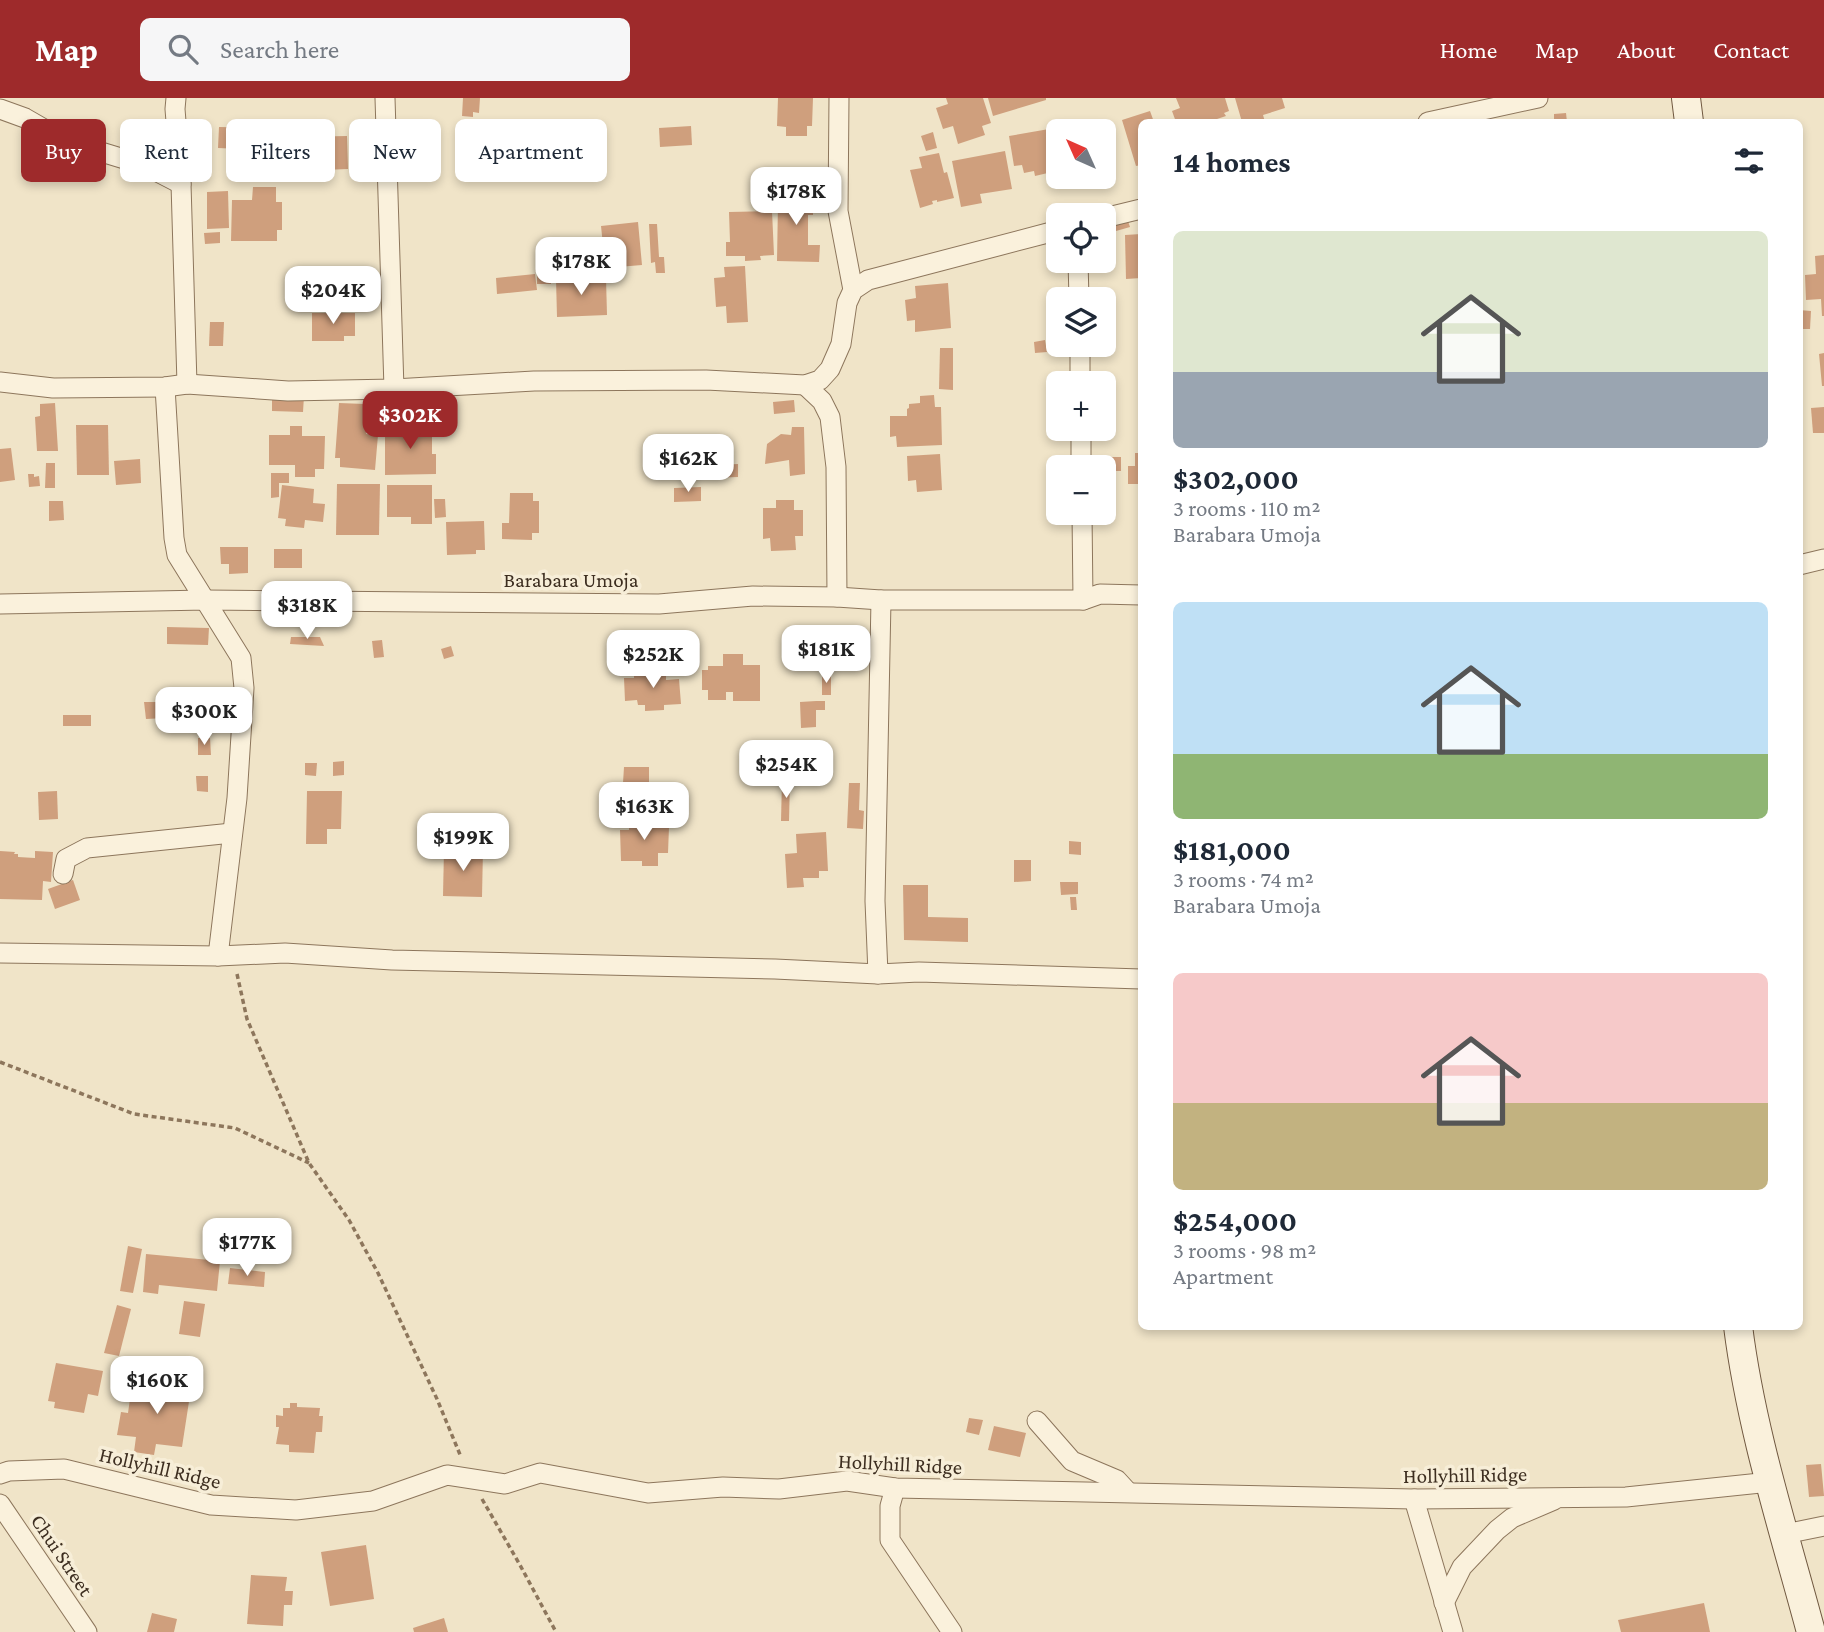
<!DOCTYPE html>
<meta charset="utf-8">
<style>
body{margin:0;font-family:"Crimson Pro",serif;background:#f6f6f7;color:#1f2937;height:100vh;display:flex;flex-direction:column;font-size:26px;white-space:nowrap}
*{box-sizing:border-box;margin:0}
p{font-size:23px;color:#747a83}
.icon{flex:none;width:38px;height:38px;fill:none;stroke:currentColor;stroke-width:2;stroke-linecap:round;stroke-linejoin:round}
.map{position:relative;flex:1;overflow:hidden}
.sheet{position:absolute;left:1138px;top:21px;width:665px;height:1211px;display:flex;flex-direction:column;background:#fff;border-radius:10px;box-shadow:0 4px 10px #0003}
.sheet>*{flex:none}
.top-card{position:absolute;left:21px;top:21px;width:665px;height:63px;display:flex;gap:14px}
.needle{width:46px;rotate:315deg}
.buttons{position:absolute;left:1046px;top:21px;display:grid;gap:14px}
.buttons a{display:grid;place-items:center;width:70px;height:70px;border-radius:10px;background:#fff;box-shadow:0 4px 10px #0003;font-size:35px}
.price{position:absolute;translate:-50% -60px;padding:0 16px;border-radius:14px;background:#fff;color:#222;font-size:23px;line-height:46px;filter:drop-shadow(0 2px 4px #0008)}
.price::after{content:'';position:absolute;left:50%;top:42px;width:21px;height:16px;margin-left:-10px;background:inherit;clip-path:polygon(0 0,100% 0,50% 100%)}
.price.selected{background:#9e2a2b;color:#fff}
ul{padding:0;list-style:none}
li{display:grid;align-content:center;gap:14px;height:371px;padding:0 35px}
li span{display:grid;place-items:center;height:217px;border-radius:10px;color:#555}
li>.icon{margin-inline-start:auto}
span .icon{width:126px;height:126px;fill:#fffc;stroke-width:1}
li b{font-size:30px}
h2{display:flex;justify-content:space-between;align-items:center;height:84px;padding:0 35px;font-size:30px}
.chip{padding:0 24px;border-radius:10px;background:#fff;box-shadow:0 4px 10px #0003;font-size:24px;line-height:63px}
.chip.selected{background:#9e2a2b;color:#fff}
header{display:flex;align-items:center;gap:42px;box-sizing:border-box;height:98px;padding:0 35px;background:#9e2a2b;color:#fff}
header strong{font-size:33px}
nav{display:flex;gap:38px;margin-inline-start:auto;font-size:24px}
.search{width:490px;height:63px;background:#f6f6f7;display:flex;align-items:center;gap:18px;box-sizing:border-box;padding:0 24px;border-radius:10px;color:#747a83;font-size:26px}
.map>svg:first-child{display:block}
</style>
<header>
<strong>Map</strong>
<div class="search"><svg class="icon" aria-label="search" viewBox="0 0 24 24"><circle cx="10" cy="10" r="6"/><path d="M15 15l6 6"/></svg>Search here</div>
<nav><a>Home</a><a>Map</a><a>About</a><a>Contact</a></nav>
</header>
<div class="map">
<svg width="1824" height="1534" viewBox="0 0 1824 1534">
<rect width="100%" height="100%" fill="#f0e4c8"/>
<!-- building -->
<g fill="#cf9f7d">
<path d="M 463,0 L 480,0 L 479,15 L 473,14 L 473,19 L 462,18 Z"/>
<path d="M 778,0 L 813,0 L 812,28 L 807,28 L 807,38 L 786,38 L 786,29 L 777,28 Z"/>
<path d="M 946,0 L 983,0 L 991,25 L 982,28 L 985,37 L 958,46 L 953,28 L 943,31 L 936,10 L 948,6 Z"/>
<path d="M 988,0 L 1046,0 L 1046,2 L 993,18 Z"/>
<path d="M 1176,0 L 1225,0 L 1229,13 L 1224,15 L 1226,18 L 1217,21 L 1219,24 L 1176,24 L 1172,13 L 1180,10 Z"/>
<path d="M 1235,0 L 1282,0 L 1285,10 L 1263,17 L 1265,24 L 1242,24 Z"/>
<path d="M 1150,13 L 1154,24 L 1141,24 L 1141,67 L 1136,68 L 1122,22 Z"/>
<path d="M 1566,15 L 1567,24 L 1554,24 L 1554,16 Z"/>
<path d="M 691,28 L 692,47 L 660,49 L 659,30 Z"/>
<path d="M 219,29 L 275,30 L 275,41 L 284,41 L 284,66 L 272,65 L 272,72 L 251,72 L 251,60 L 240,60 L 241,51 L 218,50 Z"/>
<path d="M 1049,31 L 1051,44 L 1054,43 L 1059,69 L 1052,70 L 1052,74 L 1035,78 L 1034,73 L 1024,75 L 1022,67 L 1014,68 L 1009,38 Z"/>
<path d="M 933,34 L 937,50 L 926,53 L 921,38 Z"/>
<path d="M 347,38 L 348,71 L 298,73 L 297,39 Z"/>
<path d="M 1005,53 L 1012,91 L 980,96 L 982,105 L 961,109 L 952,63 Z"/>
<path d="M 939,55 L 944,75 L 947,74 L 954,100 L 937,104 L 937,102 L 932,103 L 933,106 L 920,110 L 910,72 L 922,70 L 919,59 Z"/>
<path d="M 253,89 L 276,89 L 276,104 L 282,104 L 282,132 L 277,132 L 277,143 L 231,143 L 232,102 L 252,102 Z"/>
<path d="M 783,90 L 813,91 L 813,117 L 808,117 L 808,147 L 820,147 L 819,164 L 777,163 L 778,105 L 783,105 Z"/>
<path d="M 228,93 L 229,130 L 207,131 L 207,94 Z"/>
<path d="M 772,113 L 774,157 L 760,158 L 761,162 L 745,163 L 745,158 L 726,158 L 726,144 L 730,144 L 729,114 Z"/>
<path d="M 1126,117 L 1130,129 L 1116,133 L 1113,120 Z"/>
<path d="M 638,124 L 642,167 L 618,169 L 618,164 L 605,166 L 601,128 Z"/>
<path d="M 649,126 L 657,126 L 659,159 L 664,159 L 665,175 L 656,175 L 655,164 L 651,165 Z"/>
<path d="M 220,134 L 220,145 L 205,146 L 204,135 Z"/>
<path d="M 1141,136 L 1141,180 L 1126,181 L 1125,137 Z"/>
<path d="M 1824,157 L 1824,218 L 1822,218 L 1821,201 L 1806,202 L 1805,177 L 1816,176 L 1815,158 Z"/>
<path d="M 745,168 L 748,224 L 727,225 L 726,208 L 716,209 L 714,180 L 725,179 L 724,169 Z"/>
<path d="M 551,171 L 551,186 L 537,186 L 537,172 Z"/>
<path d="M 535,176 L 537,192 L 497,196 L 496,180 Z"/>
<path d="M 606,180 L 607,217 L 557,219 L 556,181 Z"/>
<path d="M 948,185 L 951,230 L 915,234 L 915,222 L 907,223 L 905,202 L 916,200 L 915,188 Z"/>
<path d="M 295,189 L 308,189 L 308,206 L 294,205 Z"/>
<path d="M 1799,212 L 1811,213 L 1810,231 L 1799,231 Z"/>
<path d="M 312,215 L 355,215 L 355,238 L 344,238 L 344,243 L 312,243 Z"/>
<path d="M 210,224 L 224,224 L 223,248 L 209,248 Z"/>
<path d="M 1045,242 L 1047,254 L 1035,255 L 1034,244 Z"/>
<path d="M 940,250 L 953,250 L 953,292 L 939,291 Z"/>
<path d="M 1824,255 L 1824,288 L 1822,288 L 1819,256 Z"/>
<path d="M 934,297 L 935,309 L 941,309 L 942,347 L 897,349 L 896,338 L 890,339 L 890,318 L 907,318 L 907,311 L 909,310 L 909,306 L 920,305 L 920,298 Z"/>
<path d="M 272,298 L 304,298 L 303,314 L 272,313 Z"/>
<path d="M 794,302 L 795,314 L 774,316 L 773,304 Z"/>
<path d="M 55,305 L 58,353 L 37,353 L 35,319 L 40,318 L 40,306 Z"/>
<path d="M 339,305 L 365,306 L 363,325 L 367,326 L 366,336 L 378,337 L 375,372 L 340,369 L 340,360 L 335,360 Z"/>
<path d="M 1824,309 L 1824,335 L 1813,335 L 1811,310 Z"/>
<path d="M 398,325 L 424,325 L 424,334 L 432,334 L 432,356 L 436,356 L 436,376 L 385,377 L 385,335 L 399,335 Z"/>
<path d="M 76,327 L 108,327 L 109,377 L 77,377 Z"/>
<path d="M 290,328 L 302,328 L 302,338 L 325,338 L 324,371 L 315,371 L 315,379 L 295,379 L 295,367 L 269,367 L 269,337 L 290,337 Z"/>
<path d="M 792,329 L 804,329 L 805,376 L 790,378 L 789,362 L 765,366 L 767,346 L 781,336 L 791,337 Z"/>
<path d="M 11,350 L 15,382 L 0,384 L 0,351 Z"/>
<path d="M 1135,355 L 1141,355 L 1141,386 L 1128,386 L 1128,368 L 1135,368 Z"/>
<path d="M 940,356 L 942,392 L 917,394 L 916,382 L 908,383 L 907,358 Z"/>
<path d="M 717,359 L 717,367 L 738,366 L 738,379 L 707,380 L 706,360 Z"/>
<path d="M 1103,359 L 1121,359 L 1121,373 L 1104,373 Z"/>
<path d="M 140,361 L 141,385 L 116,387 L 114,363 Z"/>
<path d="M 46,365 L 55,365 L 55,390 L 45,390 Z"/>
<path d="M 271,375 L 289,375 L 289,385 L 279,385 L 279,399 L 271,400 Z"/>
<path d="M 28,376 L 34,376 L 34,379 L 39,378 L 40,388 L 29,389 Z"/>
<path d="M 337,386 L 380,386 L 379,437 L 336,437 Z"/>
<path d="M 282,387 L 314,391 L 313,405 L 325,406 L 323,424 L 305,422 L 304,430 L 285,428 L 286,421 L 278,420 Z"/>
<path d="M 387,387 L 432,387 L 432,426 L 411,426 L 411,419 L 387,419 Z"/>
<path d="M 701,389 L 701,403 L 674,404 L 674,390 Z"/>
<path d="M 510,395 L 533,395 L 533,403 L 539,403 L 539,435 L 532,435 L 532,442 L 502,441 L 502,425 L 509,425 Z"/>
<path d="M 434,401 L 445,401 L 446,419 L 435,420 Z"/>
<path d="M 776,402 L 794,402 L 794,412 L 803,412 L 803,438 L 795,438 L 796,452 L 771,453 L 770,440 L 763,441 L 763,410 L 776,410 Z"/>
<path d="M 49,403 L 63,403 L 64,422 L 49,423 Z"/>
<path d="M 484,423 L 485,452 L 476,452 L 476,456 L 447,457 L 446,424 Z"/>
<path d="M 220,449 L 248,449 L 248,475 L 229,476 L 229,466 L 221,466 Z"/>
<rect x="274" y="451" width="28" height="19"/>
<path d="M 167,529 L 209,530 L 208,547 L 167,546 Z"/>
<path d="M 291,539 L 320,539 L 324,548 L 290,546 Z"/>
<path d="M 382,542 L 384,559 L 374,560 L 372,543 Z"/>
<path d="M 451,548 L 454,558 L 444,561 L 441,551 Z"/>
<path d="M 723,556 L 743,556 L 743,567 L 760,567 L 760,603 L 733,603 L 733,594 L 726,594 L 726,602 L 708,602 L 708,592 L 702,592 L 702,572 L 708,572 L 708,568 L 723,568 Z"/>
<path d="M 666,572 L 666,582 L 679,581 L 681,606 L 664,607 L 664,612 L 645,613 L 645,607 L 638,607 L 637,602 L 625,603 L 624,580 L 634,580 L 634,574 Z"/>
<rect x="822" y="577" width="9" height="20"/>
<path d="M 816,603 L 825,603 L 825,612 L 816,612 L 816,629 L 801,630 L 800,604 Z"/>
<path d="M 144,604 L 163,604 L 165,620 L 146,621 Z"/>
<rect x="63" y="617" width="28" height="11"/>
<path d="M 190,622 L 212,623 L 212,633 L 190,633 Z"/>
<path d="M 198,640 L 210,640 L 211,657 L 198,657 Z"/>
<path d="M 784,648 L 797,648 L 797,665 L 806,666 L 805,677 L 784,676 Z"/>
<path d="M 344,663 L 344,677 L 333,678 L 333,664 Z"/>
<path d="M 305,665 L 317,665 L 316,678 L 305,677 Z"/>
<path d="M 624,669 L 649,669 L 649,685 L 623,685 Z"/>
<path d="M 196,678 L 208,678 L 208,694 L 197,693 Z"/>
<path d="M 782,682 L 790,682 L 789,723 L 781,723 Z"/>
<path d="M 849,685 L 860,685 L 859,712 L 864,713 L 863,731 L 847,730 Z"/>
<path d="M 57,693 L 58,721 L 39,722 L 38,694 Z"/>
<path d="M 307,693 L 342,693 L 341,731 L 327,731 L 327,746 L 306,746 Z"/>
<path d="M 629,721 L 656,721 L 656,729 L 669,729 L 668,755 L 658,755 L 658,768 L 642,768 L 642,763 L 621,763 L 620,732 L 629,732 Z"/>
<path d="M 826,734 L 828,773 L 819,773 L 819,780 L 803,780 L 804,789 L 787,790 L 785,756 L 797,755 L 796,736 Z"/>
<path d="M 1069,743 L 1081,744 L 1081,757 L 1069,756 Z"/>
<path d="M 444,751 L 483,751 L 482,799 L 443,798 Z"/>
<path d="M 0,753 L 15,754 L 14,756 L 18,756 L 18,759 L 35,760 L 35,753 L 53,754 L 51,784 L 43,783 L 42,802 L 0,801 Z"/>
<path d="M 1014,762 L 1031,762 L 1031,783 L 1014,784 Z"/>
<path d="M 73,782 L 80,802 L 55,811 L 48,791 Z"/>
<path d="M 1060,784 L 1078,784 L 1078,796 L 1061,797 Z"/>
<path d="M 903,787 L 928,787 L 928,819 L 968,820 L 968,844 L 904,842 Z"/>
<path d="M 1070,799 L 1076,799 L 1077,812 L 1071,812 Z"/>
<path d="M 128,1148 L 142,1151 L 133,1195 L 120,1193 Z"/>
<path d="M 146,1156 L 220,1163 L 217,1193 L 159,1187 L 158,1196 L 143,1194 Z"/>
<path d="M 230,1170 L 265,1174 L 264,1189 L 228,1186 Z"/>
<path d="M 184,1203 L 205,1206 L 200,1239 L 179,1236 Z"/>
<path d="M 117,1207 L 131,1211 L 119,1258 L 104,1255 Z"/>
<path d="M 56,1265 L 103,1273 L 98,1298 L 88,1296 L 84,1315 L 54,1310 L 55,1304 L 48,1303 Z"/>
<path d="M 157,1280 L 192,1284 L 182,1349 L 156,1346 L 154,1357 L 134,1354 L 136,1339 L 117,1337 L 121,1314 L 128,1315 L 131,1294 L 154,1297 Z"/>
<path d="M 290,1305 L 297,1305 L 297,1309 L 320,1310 L 319,1318 L 323,1318 L 322,1334 L 316,1334 L 314,1355 L 289,1354 L 289,1347 L 276,1346 L 279,1329 L 276,1329 L 276,1317 L 283,1318 L 283,1310 L 290,1310 Z"/>
<path d="M 969,1320 L 983,1322 L 979,1337 L 966,1334 Z"/>
<path d="M 994,1328 L 1026,1335 L 1020,1359 L 988,1352 Z"/>
<path d="M 1821,1366 L 1824,1398 L 1809,1399 L 1806,1367 Z"/>
<path d="M 366,1447 L 374,1501 L 330,1508 L 321,1454 Z"/>
<path d="M 251,1477 L 287,1479 L 285,1493 L 293,1493 L 292,1507 L 284,1507 L 283,1528 L 247,1526 Z"/>
<path d="M 1704,1505 L 1710,1534 L 1621,1534 L 1618,1522 Z"/>
<path d="M 152,1515 L 177,1521 L 174,1534 L 147,1534 Z"/>
<path d="M 444,1520 L 448,1534 L 414,1534 L 413,1530 Z"/>
</g>
<g fill="none" stroke-linecap="round" stroke-linejoin="round">
<defs>
<g id="street">
<path d="M 176,0 L 175,11 L 181,86 L 187,286"/>
<path d="M 385,0 L 394,291"/>
<path d="M 839,0 L 838,113 L 853,192"/>
<path d="M 0,11 L 25,20 L 65,43 L 144,67 L 181,86"/>
<path d="M 1428,24 L 1538,0"/>
<path d="M 1104,120 L 1141,111"/>
<path d="M 1078,163 L 1079,201"/>
<path d="M 1080,247 L 1080,285"/>
<path d="M 0,284 L 53,290 L 165,289 L 187,286 L 288,293 L 394,291 L 534,283 L 706,282 L 805,287 L 820,282 L 830,271 L 841,246 L 847,205 L 853,192 L 868,182 L 1059,132"/>
<path d="M 805,287 L 822,303 L 830,319 L 836,369 L 837,499"/>
<path d="M 165,289 L 174,440 L 177,457 L 241,560 L 244,590 L 237,700 L 218,858"/>
<path d="M 1081,331 L 1081,369"/>
<path d="M 1082,415 L 1083,502"/>
<path d="M 1799,467 L 1824,461"/>
<path d="M 0,506 L 206,502 L 659,506 L 753,498 L 837,499 L 881,502 L 1083,502 L 1100,496 L 1141,497"/>
<path d="M 63,776 L 66,761 L 87,750 L 232,735"/>
<path d="M 0,855 L 218,858 L 285,855 L 392,862 L 775,871 L 878,876 L 919,874 L 1141,881"/>
<path d="M 878,876 L 875,803 L 881,502"/>
<path d="M 1037,1323 L 1072,1363 L 1117,1382 L 1128,1394"/>
<path d="M 0,1376 L 9,1373 L 64,1371 L 211,1407 L 296,1412 L 373,1403 L 447,1377 L 505,1386 L 540,1375 L 648,1395 L 723,1389 L 779,1391 L 847,1383 L 895,1390 L 1414,1401 L 1626,1399 L 1770,1384"/>
<path d="M 895,1390 L 890,1408 L 890,1442 L 952,1534"/>
<path d="M 1414,1401 L 1453,1534"/>
<path d="M 0,1406 L 87,1534"/>
<path d="M 1785,1436 L 1824,1428"/>
<path d="M 1444,1505 L 1462,1469 L 1497,1432 L 1512,1420 L 1554,1402"/>
</g>
<g id="secondary">
<path d="M 1686,0 L 1689,24"/>
<path d="M 1738,1228 C 1751,1332 1784,1433 1811,1534"/>
</g>
</defs>
<!-- street casing -->
<use href="#street" stroke="#8d765c" stroke-width="21"/>
<!-- secondary casing -->
<use href="#secondary" stroke="#6f573f" stroke-width="30"/>
<!-- path -->
<g stroke="#8d765c" stroke-width="3.5" stroke-dasharray="5 3.5" stroke-linecap="butt">
<path d="M 237,876 L 247,921 L 309,1065 L 349,1122 L 378,1175 L 437,1301 L 461,1359"/>
<path d="M 0,964 L 134,1016 L 235,1030 L 309,1065"/>
<path d="M 482,1401 L 520,1467 L 556,1534"/>
</g>
<!-- street -->
<use href="#street" stroke="#faf1dc" stroke-width="19"/>
<!-- secondary -->
<use href="#secondary" stroke="#faf1dc" stroke-width="28"/>
</g>
<g text-anchor="middle" dominant-baseline="central" stroke-width="7" stroke-linejoin="round" paint-order="stroke">
<!-- street labels -->
<g font-size="21" fill="#3d2e20" stroke="#f7eed8">
<text x="571" y="482">Barabara Umoja</text>
<text transform="translate(900 1366) rotate(3)">Hollyhill Ridge</text>
<text transform="translate(160 1370) rotate(13)">Hollyhill Ridge</text>
<text transform="translate(1465 1377) rotate(-1)">Hollyhill Ridge</text>
<text transform="translate(62 1457) rotate(56)">Chui Street</text>
</g>
</g>
</svg>
<div class="buttons">
<a><svg class="needle" viewBox="-14 -14 28 28"><path d="M0-13l5 13h-10z" fill="#e53935"/><path d="M0 13l5-13h-10z" fill="#747a83"/></svg></a>
<a><svg class="icon" aria-label="locate" viewBox="0 0 24 24"><circle cx="12" cy="12" r="6"/><path d="M12 2v4M12 18v4M2 12h4M18 12h4"/></svg></a>
<a><svg class="icon" aria-label="layers" viewBox="0 0 24 24"><path d="M12 4l9 5-9 5-9-5zM3 14l9 5 9-5"/></svg></a>
<a>+</a>
<a>−</a>
</div>
<b class="price" style="left:796px;top:129px">$178K</b>
<b class="price" style="left:581px;top:199px">$178K</b>
<b class="price" style="left:333px;top:228px">$204K</b>
<b class="price selected" style="left:410px;top:353px">$302K</b>
<b class="price" style="left:688px;top:396px">$162K</b>
<b class="price" style="left:307px;top:543px">$318K</b>
<b class="price" style="left:826px;top:587px">$181K</b>
<b class="price" style="left:653px;top:592px">$252K</b>
<b class="price" style="left:204px;top:649px">$300K</b>
<b class="price" style="left:786px;top:702px">$254K</b>
<b class="price" style="left:644px;top:744px">$163K</b>
<b class="price" style="left:463px;top:775px">$199K</b>
<b class="price" style="left:247px;top:1180px">$177K</b>
<b class="price" style="left:157px;top:1318px">$160K</b>
<div class="top-card">
<a class="chip selected">Buy</a>
<a class="chip">Rent</a>
<a class="chip">Filters</a>
<a class="chip">New</a>
<a class="chip">Apartment</a>
</div>
<section class="sheet">
<h2>14 homes<svg class="icon" aria-label="filters" viewBox="0 0 24 24"><path d="M4 7h16M4 17h16"/><circle cx="9" cy="7" r="2"/><circle cx="15" cy="17" r="2"/></svg></h2>
<ul>
<li><span style="background:linear-gradient(#dfe7d0 65%,#9aa5b1 0)"><svg class="icon" aria-label="home" viewBox="0 0 24 24"><path d="M3 11l9-7 9 7M6 9v11h12V9"/></svg></span><div><b>$302,000</b><p>3 rooms · 110 m²</p><p>Barabara Umoja</p></div></li>
<li><span style="background:linear-gradient(#bfe0f5 70%,#8fb573 0)"><svg class="icon" aria-label="home" viewBox="0 0 24 24"><path d="M3 11l9-7 9 7M6 9v11h12V9"/></svg></span><div><b>$181,000</b><p>3 rooms · 74 m²</p><p>Barabara Umoja</p></div></li>
<li><span style="background:linear-gradient(#f6c9c9 60%,#c2b280 0)"><svg class="icon" aria-label="home" viewBox="0 0 24 24"><path d="M3 11l9-7 9 7M6 9v11h12V9"/></svg></span><div><b>$254,000</b><p>3 rooms · 98 m²</p><p>Apartment</p></div></li>
</ul>
</section>
</div>
